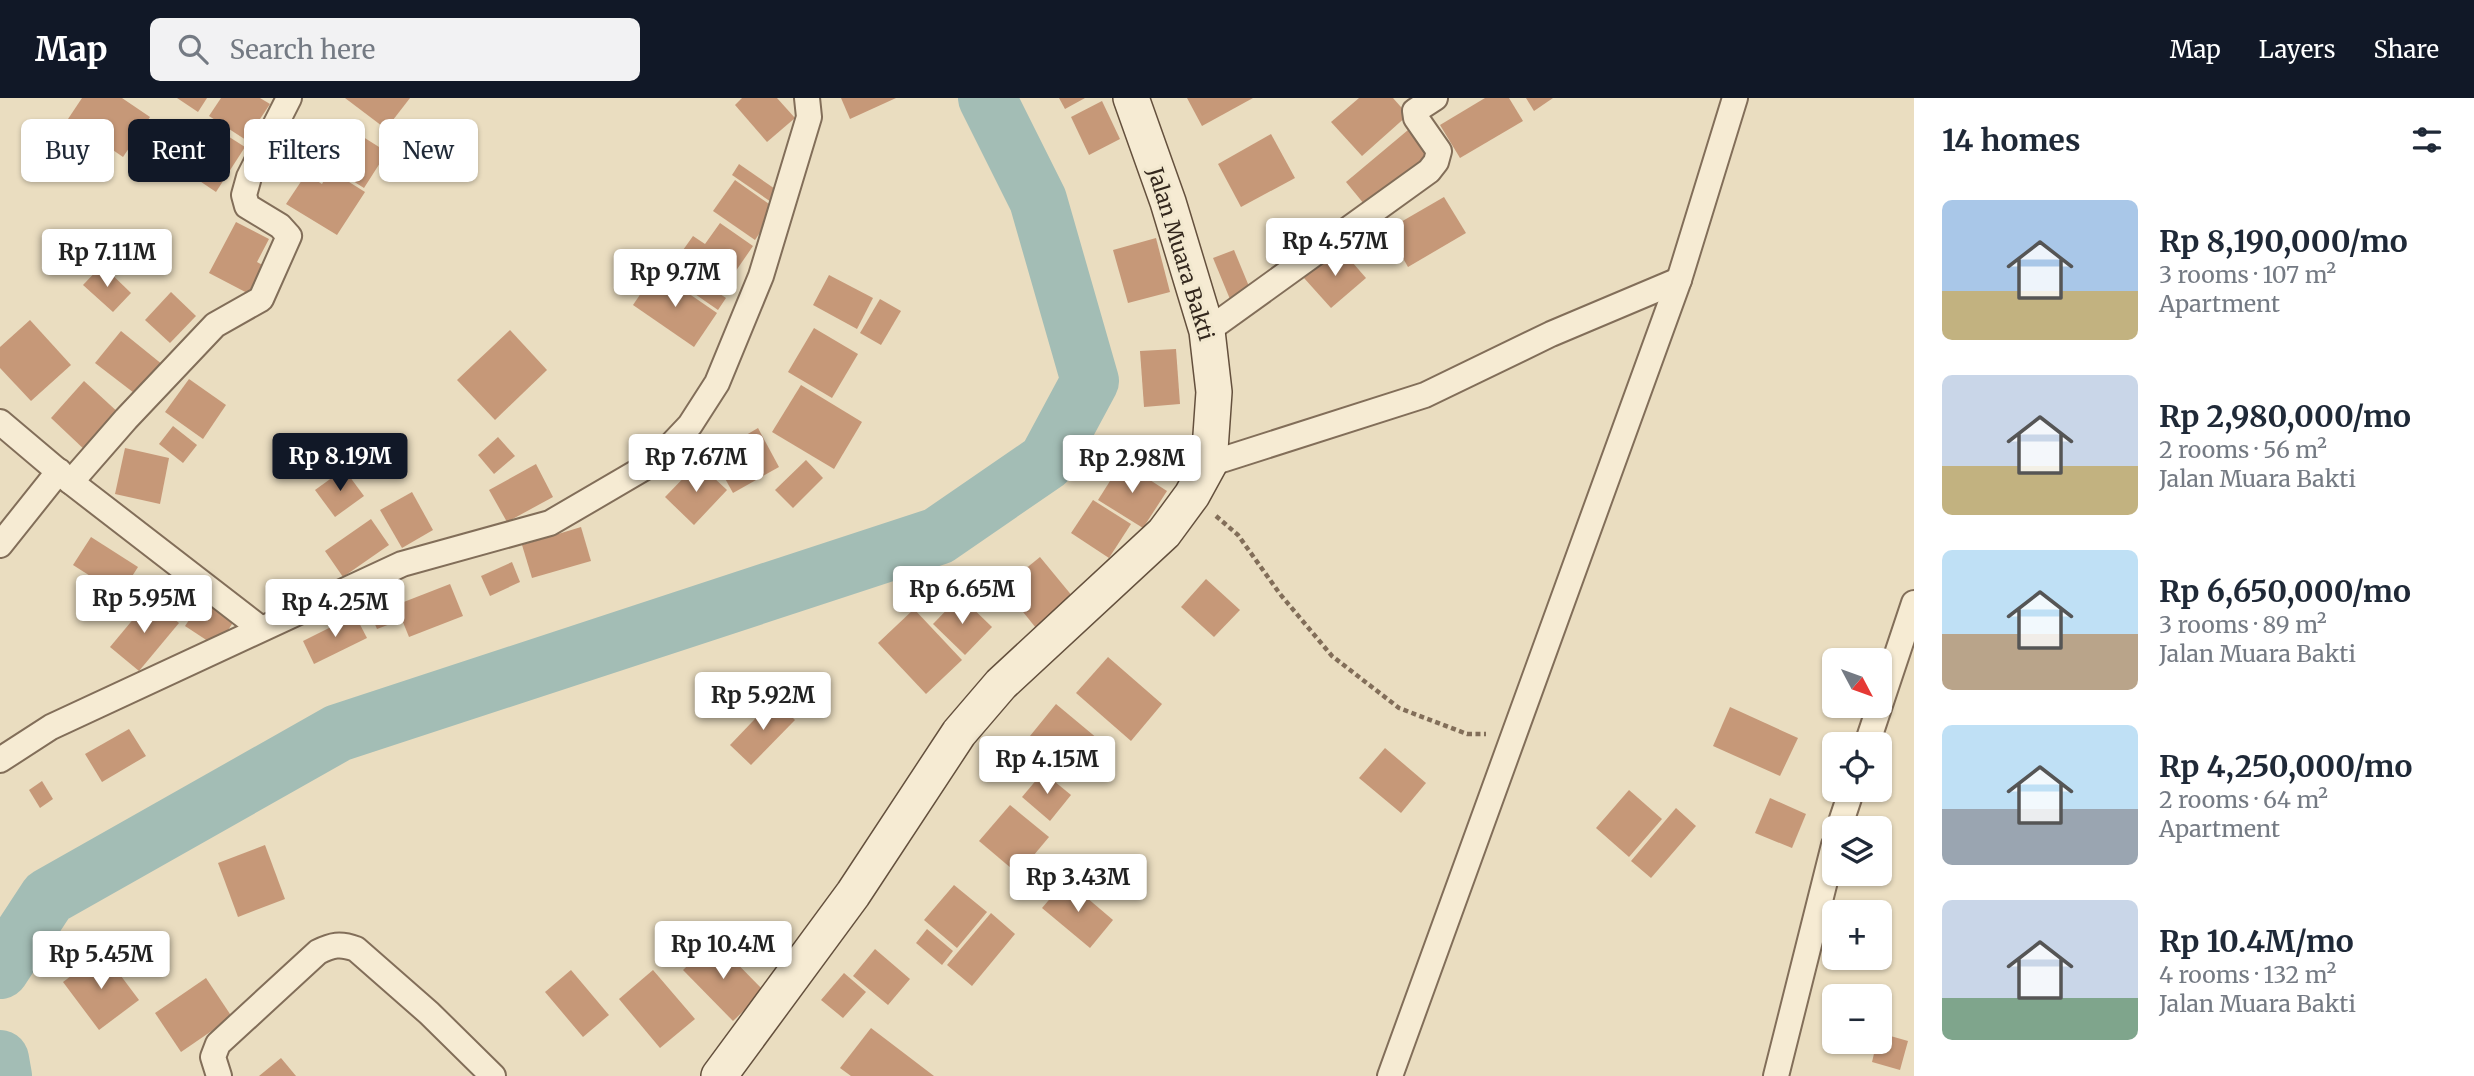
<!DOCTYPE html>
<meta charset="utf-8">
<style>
body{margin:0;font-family:Merriweather,serif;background:#f2f2f3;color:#1f2937;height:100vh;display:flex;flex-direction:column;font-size:26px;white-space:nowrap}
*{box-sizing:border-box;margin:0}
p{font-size:23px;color:#747a83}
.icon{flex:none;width:38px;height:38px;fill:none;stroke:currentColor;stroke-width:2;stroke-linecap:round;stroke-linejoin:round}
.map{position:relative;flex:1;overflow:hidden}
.sheet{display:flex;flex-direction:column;background:#fff;width:560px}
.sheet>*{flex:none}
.banner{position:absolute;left:21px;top:21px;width:665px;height:63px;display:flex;gap:14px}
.needle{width:46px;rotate:131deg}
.buttons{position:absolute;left:1822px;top:550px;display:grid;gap:14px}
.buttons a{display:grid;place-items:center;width:70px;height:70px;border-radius:10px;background:#fff;box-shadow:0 2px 5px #0004;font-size:35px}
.price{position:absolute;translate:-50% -60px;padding:0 16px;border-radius:7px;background:#fff;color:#222;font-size:23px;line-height:46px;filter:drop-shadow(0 2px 4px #0008)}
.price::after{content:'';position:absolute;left:50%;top:42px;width:21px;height:16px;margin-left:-10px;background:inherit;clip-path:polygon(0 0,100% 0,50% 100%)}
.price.selected{background:#111827;color:#fff}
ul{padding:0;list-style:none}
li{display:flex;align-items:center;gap:21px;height:175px;padding:0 28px}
li span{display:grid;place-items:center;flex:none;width:196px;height:140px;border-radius:10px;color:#555}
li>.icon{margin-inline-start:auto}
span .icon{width:84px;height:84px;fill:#fffc;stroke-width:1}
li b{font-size:30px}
h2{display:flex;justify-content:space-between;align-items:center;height:84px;padding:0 28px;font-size:30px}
.chip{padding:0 24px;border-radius:10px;background:#fff;box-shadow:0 2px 5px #0004;font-size:24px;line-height:63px}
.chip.selected{background:#111827;color:#fff}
header{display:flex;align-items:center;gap:42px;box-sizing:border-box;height:98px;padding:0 35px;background:#111827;color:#fff}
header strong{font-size:33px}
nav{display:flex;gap:38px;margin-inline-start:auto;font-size:24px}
.search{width:490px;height:63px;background:#f2f2f3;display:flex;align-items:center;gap:18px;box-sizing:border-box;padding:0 24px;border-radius:10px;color:#747a83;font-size:26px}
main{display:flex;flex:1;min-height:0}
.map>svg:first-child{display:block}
</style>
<header>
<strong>Map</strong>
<div class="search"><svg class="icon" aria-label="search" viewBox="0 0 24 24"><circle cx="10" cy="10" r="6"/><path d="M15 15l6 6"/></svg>Search here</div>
<nav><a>Map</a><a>Layers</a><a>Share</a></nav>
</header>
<main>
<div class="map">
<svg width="1914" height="978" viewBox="0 0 1914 978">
<rect width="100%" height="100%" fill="#eaddc0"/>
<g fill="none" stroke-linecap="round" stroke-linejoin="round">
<!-- river -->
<g stroke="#a3bdb5" stroke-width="58">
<path d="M 0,872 L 48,799 L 338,635 L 938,438 L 1047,363 L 1090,283 L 1038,102 L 987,0"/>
<path d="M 0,961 L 3,978"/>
</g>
</g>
<!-- building -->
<g fill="#c69878">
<path d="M 82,0 L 122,0 L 150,19 L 123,59 L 68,21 Z"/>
<path d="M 177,0 L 207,0 L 198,14 Z"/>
<path d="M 221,0 L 260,0 L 270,6 L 246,42 L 209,18 Z"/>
<path d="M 345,0 L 410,0 L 386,31 Z"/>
<path d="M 742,0 L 777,0 L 795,20 L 767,44 L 735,7 Z"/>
<path d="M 841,0 L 896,0 L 850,21 Z"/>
<path d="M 1059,0 L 1085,0 L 1065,11 Z"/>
<path d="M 1187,0 L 1253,0 L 1202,28 Z"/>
<path d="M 1359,0 L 1393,0 L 1408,17 L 1362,58 L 1331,24 Z"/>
<path d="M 1485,0 L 1509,0 L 1523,23 L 1460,60 L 1440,27 Z"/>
<path d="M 1526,0 L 1553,0 L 1534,13 Z"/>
<path d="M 1102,3 L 1120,41 L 1089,57 L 1071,19 Z"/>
<path d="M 204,23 L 245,49 L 216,94 L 176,67 Z"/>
<path d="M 1414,27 L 1437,55 L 1369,112 L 1346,84 Z"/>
<path d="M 326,30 L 354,47 L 360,37 L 387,54 L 364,90 L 310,56 Z"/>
<path d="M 1271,36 L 1295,80 L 1241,109 L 1218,66 Z"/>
<path d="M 739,66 L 781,95 L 774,106 L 732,77 Z"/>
<path d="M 330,72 L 365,94 L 337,137 L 286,106 L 306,76 L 322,86 Z"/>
<path d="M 735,82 L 776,111 L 755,142 L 713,113 Z"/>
<path d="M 1444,99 L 1466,135 L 1408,169 L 1387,132 Z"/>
<path d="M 236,124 L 269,141 L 257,164 L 268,170 L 253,198 L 209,175 Z"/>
<path d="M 720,125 L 753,148 L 720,196 L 726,200 L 718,212 L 666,176 L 693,138 L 705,146 Z"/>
<path d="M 1156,140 L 1170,194 L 1128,205 L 1113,152 Z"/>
<path d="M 1339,149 L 1366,180 L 1331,210 L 1304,180 Z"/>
<path d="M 1234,152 L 1253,198 L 1232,206 L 1213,160 Z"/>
<path d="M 102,167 L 131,195 L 113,214 L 83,187 Z"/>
<path d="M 656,173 L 717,215 L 694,249 L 633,207 Z"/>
<path d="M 829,177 L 873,200 L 857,231 L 813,207 Z"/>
<path d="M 171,194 L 196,218 L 170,245 L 145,222 Z"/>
<path d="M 880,201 L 901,213 L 881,247 L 860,235 Z"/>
<path d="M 30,222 L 71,267 L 31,303 L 0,270 L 0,249 Z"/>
<path d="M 814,230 L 858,256 L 832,300 L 788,274 Z"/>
<path d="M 510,232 L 547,272 L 495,322 L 457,282 Z"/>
<path d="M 121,233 L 163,267 L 138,298 L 95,265 Z"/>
<path d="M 1176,251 L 1180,306 L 1144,309 L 1140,253 Z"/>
<path d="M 189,281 L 226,307 L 203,341 L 165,314 Z"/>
<path d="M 84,283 L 121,317 L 87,354 L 51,320 Z"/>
<path d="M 801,287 L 862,324 L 834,371 L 772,334 Z"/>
<path d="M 173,328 L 197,347 L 183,365 L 159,346 Z"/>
<path d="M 758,330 L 779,369 L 733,395 L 712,357 Z"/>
<path d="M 498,339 L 515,358 L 494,376 L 478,357 Z"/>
<path d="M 125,350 L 169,360 L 160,406 L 115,396 Z"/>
<path d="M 806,362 L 823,380 L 793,410 L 775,392 Z"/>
<path d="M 1122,364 L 1167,393 L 1143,430 L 1098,402 Z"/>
<path d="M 698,365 L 727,392 L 694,427 L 665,399 Z"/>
<path d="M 536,366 L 553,399 L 507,424 L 489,392 Z"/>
<path d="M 344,371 L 364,398 L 335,419 L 315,392 Z"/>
<path d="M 412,394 L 433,432 L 402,450 L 380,412 Z"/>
<path d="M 1093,402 L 1131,426 L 1109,460 L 1071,435 Z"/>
<path d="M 371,421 L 389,447 L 343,479 L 325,453 Z"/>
<path d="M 581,429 L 591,463 L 532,480 L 522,447 Z"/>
<path d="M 91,439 L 138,469 L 120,497 L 73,467 Z"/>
<path d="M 1040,459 L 1073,499 L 1036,530 L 1003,489 Z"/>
<path d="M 512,464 L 520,484 L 490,498 L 481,478 Z"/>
<path d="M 1206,481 L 1240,512 L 1214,539 L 1181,509 Z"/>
<path d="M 450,486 L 463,518 L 409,539 L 396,507 Z"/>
<path d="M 960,498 L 992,529 L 965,557 L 933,526 Z"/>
<path d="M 150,501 L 179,525 L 139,573 L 110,549 Z"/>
<path d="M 203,502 L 234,523 L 217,549 L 185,528 Z"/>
<path d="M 390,504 L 398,523 L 377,531 L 369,513 Z"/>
<path d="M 914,511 L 962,562 L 926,596 L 878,545 Z"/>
<path d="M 355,517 L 367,540 L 314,566 L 303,543 Z"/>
<path d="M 1108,559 L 1162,606 L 1131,643 L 1076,595 Z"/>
<path d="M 774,601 L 795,622 L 751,667 L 730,647 Z"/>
<path d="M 1056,606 L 1098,641 L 1073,672 L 1030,638 Z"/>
<path d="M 1730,609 L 1798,640 L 1780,678 L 1713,648 Z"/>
<path d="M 129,631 L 146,658 L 102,684 L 85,656 Z"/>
<path d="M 1385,650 L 1426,685 L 1401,715 L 1359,680 Z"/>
<path d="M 1043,674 L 1071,697 L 1050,723 L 1022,699 Z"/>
<path d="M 42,683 L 53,701 L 40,710 L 29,692 Z"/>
<path d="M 1629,692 L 1662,721 L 1629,759 L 1596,730 Z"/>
<path d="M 1770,700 L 1806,716 L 1792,750 L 1755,735 Z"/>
<path d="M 1010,707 L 1049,739 L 1018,776 L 979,743 Z"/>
<path d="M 1676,710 L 1696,728 L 1651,780 L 1631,763 Z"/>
<path d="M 265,747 L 285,801 L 238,819 L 218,765 Z"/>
<path d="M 1066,782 L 1113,822 L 1090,850 L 1042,810 Z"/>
<path d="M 954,787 L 987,814 L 957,850 L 924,822 Z"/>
<path d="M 991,815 L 1015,836 L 972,888 L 947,867 Z"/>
<path d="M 927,831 L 953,853 L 942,867 L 916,845 Z"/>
<path d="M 714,842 L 764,893 L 733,923 L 683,872 Z"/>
<path d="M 875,851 L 910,881 L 888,907 L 853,878 Z"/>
<path d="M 103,854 L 139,902 L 99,932 L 63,884 Z"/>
<path d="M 571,872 L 609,917 L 583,939 L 545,894 Z"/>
<path d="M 653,872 L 695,921 L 660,950 L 619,901 Z"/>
<path d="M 844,875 L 866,894 L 843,920 L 821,902 Z"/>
<path d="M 206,880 L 232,919 L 181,954 L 155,915 Z"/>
<path d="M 871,930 L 934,978 L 851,978 L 840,970 Z"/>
<path d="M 1880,935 L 1908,943 L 1900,972 L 1872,964 L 1877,943 L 1880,943 Z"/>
<path d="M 281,960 L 296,978 L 259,978 Z"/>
</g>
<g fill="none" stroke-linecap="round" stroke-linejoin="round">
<defs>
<g id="street">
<path d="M 1207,233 L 1429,73 L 1436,64 L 1439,53 L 1416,20 L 1415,13 L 1435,0"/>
<path d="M 0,324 L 71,384 L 260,530"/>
<path d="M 1209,366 L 1425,297 L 1551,236 L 1679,182"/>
<path d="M 71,384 L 126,321 L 215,227 L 261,201 L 289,138 L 280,128 L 247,108 L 244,97 L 249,79 L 289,0"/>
<path d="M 0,447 L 59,373"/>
<path d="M 1867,646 L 1914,505"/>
<path d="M 0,662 L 51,629 L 402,466 L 550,425 L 656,363 L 690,327 L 717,285 L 761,178 L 809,19 L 807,0"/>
<path d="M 1839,730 L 1852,691"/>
<path d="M 219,978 L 213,959 L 218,946 L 318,854 C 332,847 340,845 356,851 L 429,915 L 493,978"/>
<path d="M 1390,978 L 1679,182 L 1735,0"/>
<path d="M 1776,978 L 1834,747"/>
</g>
<path id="secondary" d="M 719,978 L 853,796 L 959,635 L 1001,586 L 1164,435 L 1192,397 L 1209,366 L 1214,294 L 1207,233 L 1168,104 L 1131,0"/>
</defs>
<!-- street casing -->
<use href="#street" stroke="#826e59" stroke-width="28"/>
<!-- secondary casing -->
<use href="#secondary" stroke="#64503d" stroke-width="38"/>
<!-- path -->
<path stroke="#826e59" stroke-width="4.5" stroke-dasharray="5 3.5" stroke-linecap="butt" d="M 1216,418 L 1238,437 L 1280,496 L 1332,558 L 1399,610 L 1467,636 L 1486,636"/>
<!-- street -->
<use href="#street" stroke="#f6ebd3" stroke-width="24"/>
<!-- secondary -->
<use href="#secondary" stroke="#f6ebd3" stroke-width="35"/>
</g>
<g text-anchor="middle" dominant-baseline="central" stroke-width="6" stroke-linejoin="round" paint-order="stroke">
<!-- street labels -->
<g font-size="21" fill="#33271d" stroke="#f2e8cf">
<text transform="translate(1181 156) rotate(73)">Jalan Muara Bakti</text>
</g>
</g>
</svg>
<div class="buttons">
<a><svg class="needle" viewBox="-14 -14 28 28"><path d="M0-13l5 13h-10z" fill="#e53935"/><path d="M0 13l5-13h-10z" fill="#747a83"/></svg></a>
<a><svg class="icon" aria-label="locate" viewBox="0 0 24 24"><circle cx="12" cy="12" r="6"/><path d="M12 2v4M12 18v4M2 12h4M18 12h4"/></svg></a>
<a><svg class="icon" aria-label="layers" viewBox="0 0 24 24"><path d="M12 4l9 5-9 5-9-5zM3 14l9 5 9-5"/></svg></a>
<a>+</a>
<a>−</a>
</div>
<b class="price" style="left:1335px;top:180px">Rp 4.57M</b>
<b class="price" style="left:107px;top:191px">Rp 7.11M</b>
<b class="price" style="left:675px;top:211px">Rp 9.7M</b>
<b class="price selected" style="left:340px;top:395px">Rp 8.19M</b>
<b class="price" style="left:696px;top:396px">Rp 7.67M</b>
<b class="price" style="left:1132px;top:397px">Rp 2.98M</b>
<b class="price" style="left:962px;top:528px">Rp 6.65M</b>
<b class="price" style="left:144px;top:537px">Rp 5.95M</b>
<b class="price" style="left:335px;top:541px">Rp 4.25M</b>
<b class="price" style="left:763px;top:634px">Rp 5.92M</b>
<b class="price" style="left:1047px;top:698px">Rp 4.15M</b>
<b class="price" style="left:1078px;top:816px">Rp 3.43M</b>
<b class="price" style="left:723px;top:883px">Rp 10.4M</b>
<b class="price" style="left:101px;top:893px">Rp 5.45M</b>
<div class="banner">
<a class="chip">Buy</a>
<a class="chip selected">Rent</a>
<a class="chip">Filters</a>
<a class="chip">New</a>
</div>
</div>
<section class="sheet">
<h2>14 homes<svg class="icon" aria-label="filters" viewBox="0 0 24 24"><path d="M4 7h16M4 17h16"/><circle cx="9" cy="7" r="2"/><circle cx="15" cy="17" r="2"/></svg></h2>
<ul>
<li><span style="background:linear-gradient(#a9c7e8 65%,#c2b280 0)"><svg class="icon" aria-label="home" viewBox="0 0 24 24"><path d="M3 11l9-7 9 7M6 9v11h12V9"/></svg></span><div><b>Rp 8,190,000/mo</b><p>3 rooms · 107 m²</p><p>Apartment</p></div></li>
<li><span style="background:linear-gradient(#c9d6e8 65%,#c2b280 0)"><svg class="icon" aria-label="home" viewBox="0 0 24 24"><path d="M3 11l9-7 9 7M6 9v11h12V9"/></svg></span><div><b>Rp 2,980,000/mo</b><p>2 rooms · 56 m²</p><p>Jalan Muara Bakti</p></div></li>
<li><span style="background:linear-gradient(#bfe0f5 60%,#b9a48a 0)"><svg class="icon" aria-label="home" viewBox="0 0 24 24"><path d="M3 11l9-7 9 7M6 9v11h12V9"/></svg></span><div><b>Rp 6,650,000/mo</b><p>3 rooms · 89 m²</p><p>Jalan Muara Bakti</p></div></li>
<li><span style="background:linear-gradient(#bfe0f5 60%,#9aa5b1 0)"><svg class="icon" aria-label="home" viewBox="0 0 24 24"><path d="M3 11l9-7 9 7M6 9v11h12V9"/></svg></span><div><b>Rp 4,250,000/mo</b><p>2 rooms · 64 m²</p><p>Apartment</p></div></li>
<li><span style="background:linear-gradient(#c9d6e8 70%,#7fa58c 0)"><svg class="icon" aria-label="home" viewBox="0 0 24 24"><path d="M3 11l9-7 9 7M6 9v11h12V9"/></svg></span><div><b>Rp 10.4M/mo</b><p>4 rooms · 132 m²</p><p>Jalan Muara Bakti</p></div></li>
</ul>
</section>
</main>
